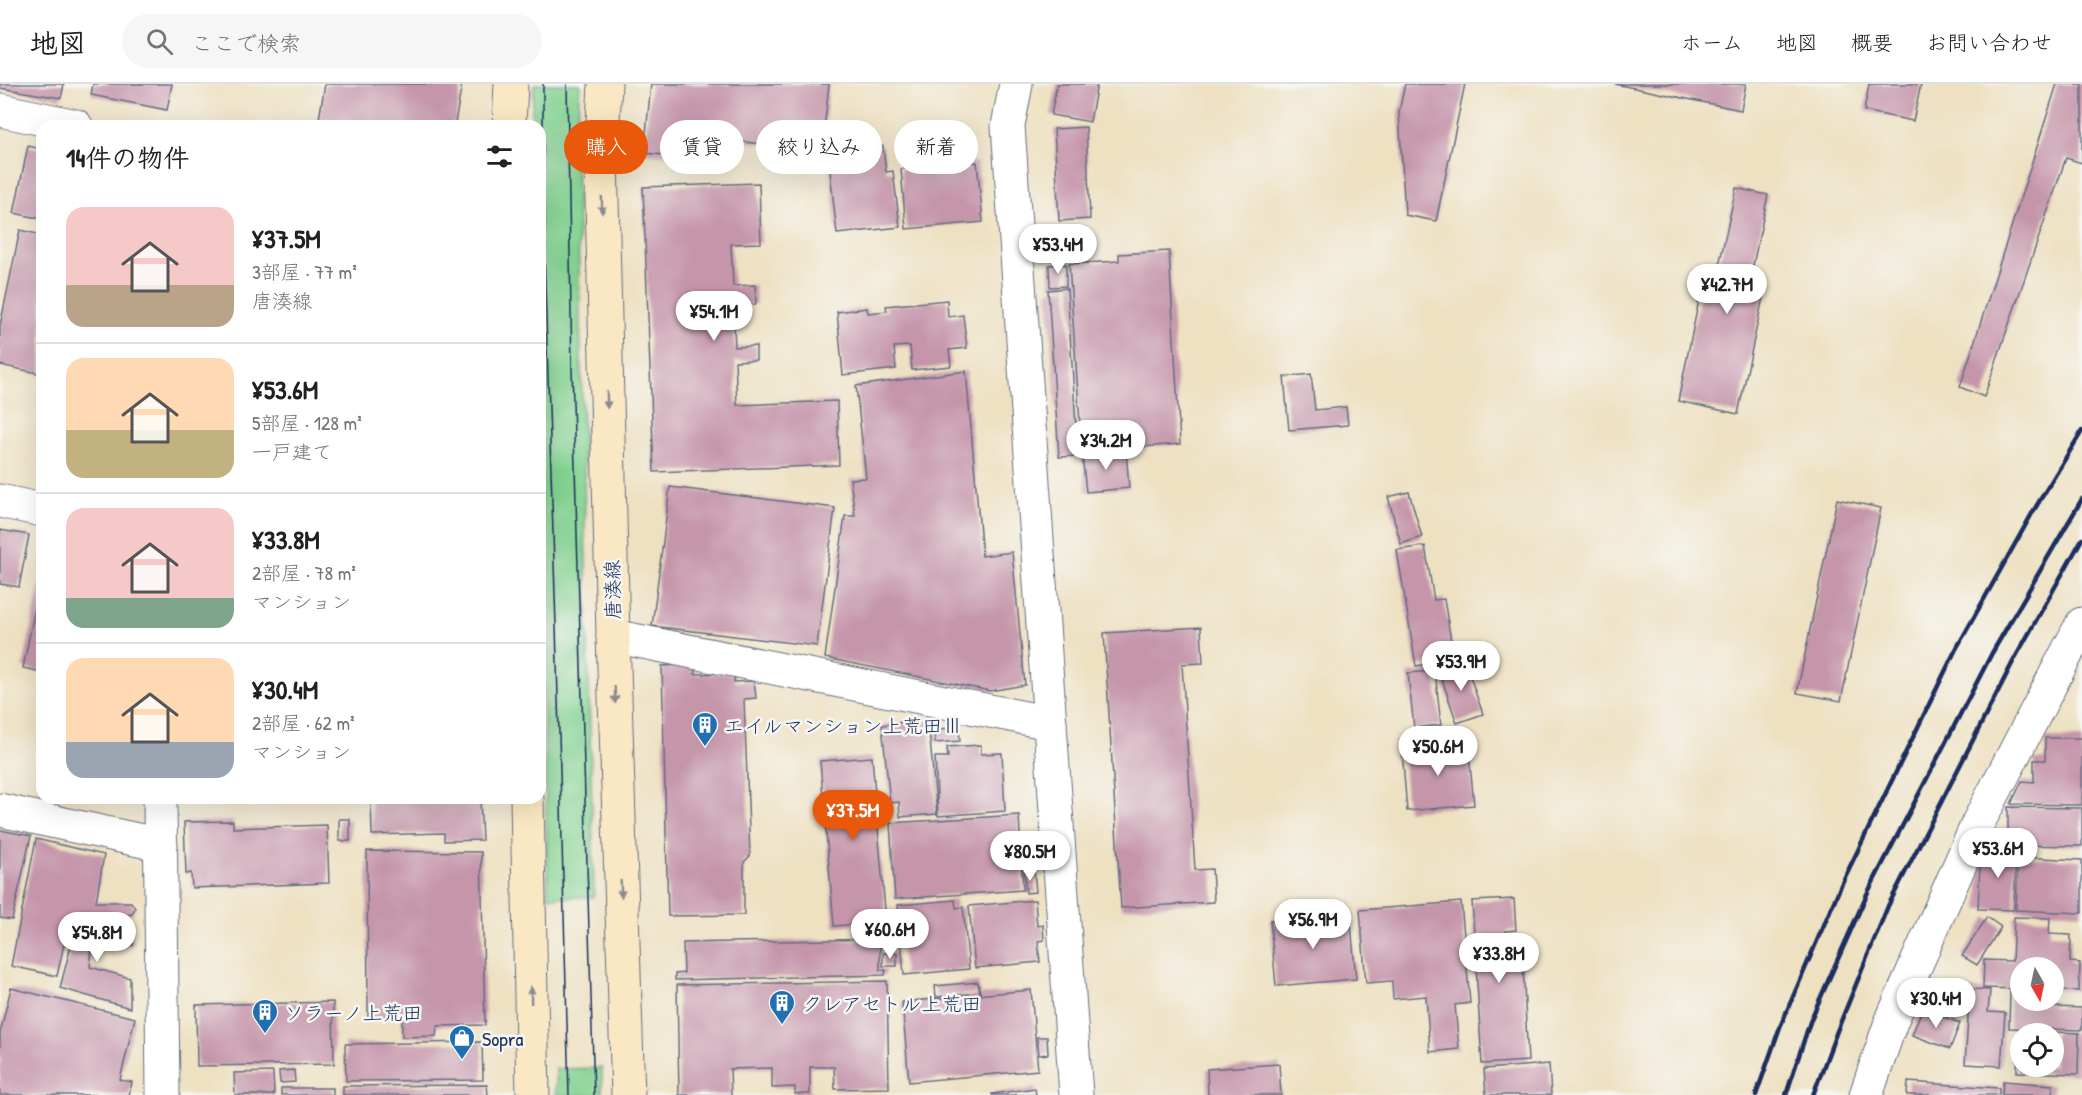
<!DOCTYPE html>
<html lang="ja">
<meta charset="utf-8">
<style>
body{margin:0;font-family:"Patrick Hand","Klee One",sans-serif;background:#f6f6f6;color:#202124;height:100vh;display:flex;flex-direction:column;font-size:22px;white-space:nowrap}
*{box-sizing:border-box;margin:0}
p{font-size:20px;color:#757577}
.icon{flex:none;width:33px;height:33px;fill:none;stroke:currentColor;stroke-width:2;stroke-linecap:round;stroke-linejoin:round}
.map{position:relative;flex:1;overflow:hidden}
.side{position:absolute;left:36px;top:36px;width:510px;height:684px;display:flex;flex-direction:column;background:#fff;border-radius:18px;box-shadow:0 6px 24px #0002}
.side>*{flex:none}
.banner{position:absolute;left:564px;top:36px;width:570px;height:54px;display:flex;gap:12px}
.needle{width:39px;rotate:171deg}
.tools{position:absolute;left:2010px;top:873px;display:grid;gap:12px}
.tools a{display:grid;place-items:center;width:54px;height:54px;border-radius:50%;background:#fff;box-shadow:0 6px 24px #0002;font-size:30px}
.price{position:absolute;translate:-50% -51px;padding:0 14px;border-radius:21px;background:#fff;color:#222;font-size:20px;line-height:39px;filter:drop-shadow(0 2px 3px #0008)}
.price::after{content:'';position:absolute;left:50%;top:36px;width:18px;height:14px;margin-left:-9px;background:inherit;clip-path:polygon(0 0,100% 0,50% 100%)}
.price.selected{background:#ea580c;color:#fff}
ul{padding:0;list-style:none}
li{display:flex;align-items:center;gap:18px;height:150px;padding:0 30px}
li+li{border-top:2px solid #e0e0e0}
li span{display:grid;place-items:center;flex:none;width:168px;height:120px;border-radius:18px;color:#555}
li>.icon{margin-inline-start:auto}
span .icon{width:72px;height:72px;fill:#fffc;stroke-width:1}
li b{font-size:26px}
h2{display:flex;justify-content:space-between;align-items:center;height:72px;padding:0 30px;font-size:26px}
.chip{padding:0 21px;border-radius:27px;background:#fff;box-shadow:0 6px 24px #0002;font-size:21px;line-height:54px}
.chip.selected{background:#ea580c;color:#fff}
header{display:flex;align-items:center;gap:36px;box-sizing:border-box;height:84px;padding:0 30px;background:#fff;border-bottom:2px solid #e0e0e0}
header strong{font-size:28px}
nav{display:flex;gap:33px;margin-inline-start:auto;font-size:21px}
.search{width:420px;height:54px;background:#f6f6f6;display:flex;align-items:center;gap:15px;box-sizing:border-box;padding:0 21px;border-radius:33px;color:#757577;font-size:22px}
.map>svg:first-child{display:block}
</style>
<header>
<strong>地図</strong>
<div class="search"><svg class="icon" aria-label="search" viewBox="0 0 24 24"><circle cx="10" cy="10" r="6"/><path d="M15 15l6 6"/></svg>ここで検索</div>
<nav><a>ホーム</a><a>地図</a><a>概要</a><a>お問い合わせ</a></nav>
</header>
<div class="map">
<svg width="2082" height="1011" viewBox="0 0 2082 1011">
<rect width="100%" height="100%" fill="#f6f6f2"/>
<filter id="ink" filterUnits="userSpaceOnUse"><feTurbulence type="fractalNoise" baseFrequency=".0167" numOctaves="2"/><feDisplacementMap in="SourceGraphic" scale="12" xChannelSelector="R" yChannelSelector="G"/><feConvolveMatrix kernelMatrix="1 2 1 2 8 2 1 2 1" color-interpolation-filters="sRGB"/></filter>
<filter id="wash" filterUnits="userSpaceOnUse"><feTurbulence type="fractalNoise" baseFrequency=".008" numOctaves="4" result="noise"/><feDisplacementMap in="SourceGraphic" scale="24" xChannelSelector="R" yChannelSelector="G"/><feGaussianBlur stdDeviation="1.35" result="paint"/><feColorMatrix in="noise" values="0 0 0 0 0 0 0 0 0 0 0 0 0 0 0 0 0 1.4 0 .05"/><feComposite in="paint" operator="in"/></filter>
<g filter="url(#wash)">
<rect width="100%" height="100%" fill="#eee1c2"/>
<!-- green -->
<g fill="#82d190" stroke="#4e8077" stroke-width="1.5">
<path d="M 534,0 L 580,0 L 576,63 L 594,813 L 548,813 L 540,479 L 540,42 L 531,42 Z"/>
<path d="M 602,984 L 602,1011 L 556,1011 L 556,985 Z"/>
</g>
<g id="blocks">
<!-- building -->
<g fill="#c595aa">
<path d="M 0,0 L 64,0 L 61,14 L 0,4 Z"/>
<path d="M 93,0 L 172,0 L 167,26 L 91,11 Z"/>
<path d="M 325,0 L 462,0 L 455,39 L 444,38 L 443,42 L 333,42 L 334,37 L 319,35 Z"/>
<path d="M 651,0 L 829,0 L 822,66 L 695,53 L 692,74 L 644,69 Z"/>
<path d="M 1057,0 L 1097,0 L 1090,38 L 1051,31 Z"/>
<path d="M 1405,0 L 1465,0 L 1436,137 L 1405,131 L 1399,28 Z"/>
<path d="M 1615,0 L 1746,0 L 1741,26 Z"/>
<path d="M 1869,0 L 1921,0 L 1913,37 L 1864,27 Z"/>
<path d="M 2057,0 L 2082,0 L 2082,79 L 2066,74 L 1984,313 L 1960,303 Z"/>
<path d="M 1086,43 L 1090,135 L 1059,137 L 1054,45 Z"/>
<path d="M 28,62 L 42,65 L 42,135 L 14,129 Z"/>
<path d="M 883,62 L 886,88 L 893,87 L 900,143 L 837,150 L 828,69 Z"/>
<path d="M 977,78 L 983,138 L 906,145 L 901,85 Z"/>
<path d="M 759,99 L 761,159 L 731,160 L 733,202 L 755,201 L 756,220 L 733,221 L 735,263 L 756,262 L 756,276 L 735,277 L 737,321 L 837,317 L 839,381 L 654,388 L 643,103 Z"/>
<path d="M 1736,104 L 1768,111 L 1749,200 L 1765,204 L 1738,330 L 1678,317 L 1704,192 L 1716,195 Z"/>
<path d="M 20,146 L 42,151 L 42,290 L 0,281 L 0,242 Z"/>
<path d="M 1169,167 L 1180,360 L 1082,368 L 1069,180 L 1119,177 L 1119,170 Z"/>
<path d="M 1066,180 L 1066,202 L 1050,203 L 1049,181 Z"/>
<path d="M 1067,204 L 1078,372 L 1059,373 L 1048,206 Z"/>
<path d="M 947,216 L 948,233 L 963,231 L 967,264 L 949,266 L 951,282 L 912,286 L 910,262 L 894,263 L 896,285 L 843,291 L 837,228 L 867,224 L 868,229 L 887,227 L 886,222 Z"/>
<path d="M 966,287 L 982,472 L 1012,468 L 1025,601 L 990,607 L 825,574 L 845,432 L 855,432 L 850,395 L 866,394 L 856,302 Z"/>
<path d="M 1311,290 L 1315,326 L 1346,323 L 1348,341 L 1289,346 L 1284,293 Z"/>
<path d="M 1126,366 L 1129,404 L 1086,408 L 1082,370 Z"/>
<path d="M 670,403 L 835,424 L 817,562 L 652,542 Z"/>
<path d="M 1409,408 L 1422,453 L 1401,460 L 1388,413 Z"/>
<path d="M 1837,415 L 1881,424 L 1841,617 L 1797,609 Z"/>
<path d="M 0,446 L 29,451 L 19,503 L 0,500 Z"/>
<path d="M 1425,462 L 1434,516 L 1444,515 L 1454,575 L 1416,582 L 1397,466 Z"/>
<path d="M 41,495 L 42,496 L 42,588 L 23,584 Z"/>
<path d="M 1201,543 L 1203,579 L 1182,580 L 1195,786 L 1212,785 L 1214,818 L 1121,824 L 1104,549 Z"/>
<path d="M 1465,578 L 1483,630 L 1457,639 L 1439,587 Z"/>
<path d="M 695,580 L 695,590 L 735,589 L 734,598 L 754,597 L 756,614 L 744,615 L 750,772 L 744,778 L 744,831 L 668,832 L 662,582 Z"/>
<path d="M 1435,587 L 1441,641 L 1414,644 L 1408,589 Z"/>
<path d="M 928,635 L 937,730 L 900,733 L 899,718 L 890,719 L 882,641 Z"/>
<path d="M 959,644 L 960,657 L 935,659 L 934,645 Z"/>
<path d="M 2045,654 L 2082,654 L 2082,721 L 2011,720 L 2022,697 L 2034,698 L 2034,676 L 2045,676 Z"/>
<path d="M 1468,659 L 1474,721 L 1407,727 L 1402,666 Z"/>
<path d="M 981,661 L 981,670 L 1002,669 L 1005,727 L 938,732 L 935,673 L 948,673 L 947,663 Z"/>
<path d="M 872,673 L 886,838 L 834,842 L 820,677 Z"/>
<path d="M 371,714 L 480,714 L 482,756 L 444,757 L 444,749 L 372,751 Z"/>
<path d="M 2008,723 L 2082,724 L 2082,762 L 2008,761 Z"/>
<path d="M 1019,731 L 1023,806 L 895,815 L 890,739 Z"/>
<rect x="339" y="735" width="11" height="22"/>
<path d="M 233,737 L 233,744 L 327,741 L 329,799 L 192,804 L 191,789 L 186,790 L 184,738 Z"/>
<path d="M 0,746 L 31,752 L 12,836 L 0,834 Z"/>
<path d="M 36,755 L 104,771 L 96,818 L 131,818 L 135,824 L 132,830 L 93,836 L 70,833 L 57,892 L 11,882 Z"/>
<path d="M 1984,763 L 2016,764 L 2014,826 L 1978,825 L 1980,780 L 1984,780 Z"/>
<path d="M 367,767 L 481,768 L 485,941 L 437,942 L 436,952 L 402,953 L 402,931 L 368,934 Z"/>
<path d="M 2018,773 L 2082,776 L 2082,829 L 2016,826 Z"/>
<path d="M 1034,787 L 1036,808 L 1026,809 L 1024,788 Z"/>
<path d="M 1514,815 L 1516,846 L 1506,847 L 1507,863 L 1522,863 L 1528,977 L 1482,980 L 1472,817 Z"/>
<path d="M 955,816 L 956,824 L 963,823 L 969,885 L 904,891 L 898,821 Z"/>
<path d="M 1035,816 L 1037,842 L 1043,841 L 1044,856 L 1038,857 L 1040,878 L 975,884 L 969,822 Z"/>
<path d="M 1461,818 L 1470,919 L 1455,921 L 1459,965 L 1430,968 L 1426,912 L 1393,915 L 1392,897 L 1366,899 L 1360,826 Z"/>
<path d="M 1350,829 L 1356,895 L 1276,902 L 1270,836 Z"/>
<path d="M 1987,833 L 2001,843 L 1977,881 L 1962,872 Z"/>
<path d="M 2014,833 L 2050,834 L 2049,850 L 2071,851 L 2070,878 L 2080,879 L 2079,907 L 2054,906 L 2054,884 L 2020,884 L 2020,905 L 1983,904 L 1984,876 L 2012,877 Z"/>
<path d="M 130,837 L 133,861 L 92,864 L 90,883 L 130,894 L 130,924 L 60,904 L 76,842 Z"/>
<path d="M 880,855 L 880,886 L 886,886 L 885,891 L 675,896 L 675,890 L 684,889 L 683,859 Z"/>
<rect x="883" y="869" width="14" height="13"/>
<path d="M 887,897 L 889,1004 L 835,1005 L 834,983 L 810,983 L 810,1010 L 795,1010 L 795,1003 L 772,1004 L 772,984 L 730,985 L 731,1011 L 679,1011 L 677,901 Z"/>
<path d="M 978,898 L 980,909 L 936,913 L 935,902 Z"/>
<path d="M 11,904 L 135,934 L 120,996 L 132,998 L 129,1011 L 0,1011 L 0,949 Z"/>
<path d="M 1970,905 L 1990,906 L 1988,928 L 2005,929 L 2001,982 L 1965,980 Z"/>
<path d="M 1031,906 L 1038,986 L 909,998 L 902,918 Z"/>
<path d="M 2010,907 L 2020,908 L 2020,916 L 2051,916 L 2051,923 L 2082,924 L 2082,946 L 2009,944 Z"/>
<path d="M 333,918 L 334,980 L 197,982 L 196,921 Z"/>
<path d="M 1922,925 L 1960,939 L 1950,965 L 1912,951 Z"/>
<path d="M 2018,946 L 2051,948 L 2051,950 L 2020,950 L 2020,982 L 2054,982 L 2054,948 L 2079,949 L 2078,990 L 2017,988 Z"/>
<path d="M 1037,953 L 1047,953 L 1048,970 L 1039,971 Z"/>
<path d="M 482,958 L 483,996 L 346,997 L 345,960 Z"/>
<path d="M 1279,980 L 1281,1011 L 1208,1011 L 1207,985 Z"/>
<path d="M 1549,980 L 1551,1011 L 1486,1011 L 1484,985 Z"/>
<path d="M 294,986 L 295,998 L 280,999 L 279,987 Z"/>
<path d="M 273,988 L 274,1011 L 235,1011 L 234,989 Z"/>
<path d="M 2003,997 L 2053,1001 L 2052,1011 L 2002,1011 Z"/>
<path d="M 1908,998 L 1999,1004 L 1999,1011 L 1907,1011 Z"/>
<path d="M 487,1001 L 488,1011 L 343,1011 L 343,1002 Z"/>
<rect x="281" y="1004" width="52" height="7"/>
<path d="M 1035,1004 L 1036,1011 L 992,1011 L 992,1010 Z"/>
</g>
</g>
</g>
<g filter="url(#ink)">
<use href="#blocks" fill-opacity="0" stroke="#656d81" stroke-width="1.5"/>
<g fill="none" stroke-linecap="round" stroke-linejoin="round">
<defs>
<g id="street">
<path d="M 1016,0 L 1008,42 L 1076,1011"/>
<path d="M 0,26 L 76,42"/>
<path d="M 0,417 L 42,426"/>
<path d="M 613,552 L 1050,639"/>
<path d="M 160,714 L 163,1011"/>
<path d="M 0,726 L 161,761"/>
<path d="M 1866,1011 L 1891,938 L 1978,739 L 2082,540"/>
</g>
<g id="secondary">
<path d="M 605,0 L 601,75 L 613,552 L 628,1011"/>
<path d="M 509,42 L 511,0"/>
<path d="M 527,714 L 533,1011"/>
</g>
</defs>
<!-- street casing -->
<use href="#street" stroke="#656d81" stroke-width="35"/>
<!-- secondary casing -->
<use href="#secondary" stroke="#656d81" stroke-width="35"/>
<!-- street -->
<use href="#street" stroke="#fff" stroke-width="33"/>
<!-- secondary -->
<use href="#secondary" stroke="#fae7c3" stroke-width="33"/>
<!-- tram -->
<g stroke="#1b2f5e" stroke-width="1.5">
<path d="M 543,0 L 543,137 L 556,542 L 569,1011"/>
<path d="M 567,0 L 572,285 L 594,1011"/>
</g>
<!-- rail -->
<g stroke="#1b2f5e" stroke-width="4.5">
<path d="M 1756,1011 L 1780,943 L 1841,801 L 1955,567 L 2034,426 L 2082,347"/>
<path d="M 1786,1011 L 1811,935 L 1867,810 L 1992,569 L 2082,415"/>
<path d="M 1813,1011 L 1837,947 L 1888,822 L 2015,574 L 2082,455"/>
</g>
</g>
<!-- one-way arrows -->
<defs><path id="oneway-solid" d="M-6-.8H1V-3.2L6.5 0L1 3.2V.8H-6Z" transform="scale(1.5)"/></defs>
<g fill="#8a8b90">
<use href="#oneway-solid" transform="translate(602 121) rotate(89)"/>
<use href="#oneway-solid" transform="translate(607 316) rotate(89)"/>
<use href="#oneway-solid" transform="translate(615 611) rotate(88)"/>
<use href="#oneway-solid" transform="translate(621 805) rotate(88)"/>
<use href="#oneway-solid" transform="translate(531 911) rotate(-91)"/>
</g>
</g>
<!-- icons -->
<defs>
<symbol id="building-pin" viewBox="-11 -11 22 30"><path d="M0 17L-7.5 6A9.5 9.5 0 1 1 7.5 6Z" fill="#1f6fb2" stroke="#f6f6f2"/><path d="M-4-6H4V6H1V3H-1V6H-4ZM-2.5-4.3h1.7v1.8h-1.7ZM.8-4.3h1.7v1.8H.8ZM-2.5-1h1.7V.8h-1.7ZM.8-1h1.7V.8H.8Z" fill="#fff"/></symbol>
<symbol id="shop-pin" viewBox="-11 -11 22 30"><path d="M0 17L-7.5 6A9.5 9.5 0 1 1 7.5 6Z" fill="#1f6fb2" stroke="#f6f6f2"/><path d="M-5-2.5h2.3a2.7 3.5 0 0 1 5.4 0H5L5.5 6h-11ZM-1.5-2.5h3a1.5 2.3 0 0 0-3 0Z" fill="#fff"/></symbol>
</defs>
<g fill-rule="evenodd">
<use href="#building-pin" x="690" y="626" width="30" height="40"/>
<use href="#building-pin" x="767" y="904" width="30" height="40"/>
<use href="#building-pin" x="250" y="913" width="30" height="40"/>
<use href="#shop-pin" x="447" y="939" width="30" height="40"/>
</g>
<g text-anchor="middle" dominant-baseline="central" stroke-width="5" stroke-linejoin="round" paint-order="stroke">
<!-- street labels -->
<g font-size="20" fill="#1b2f5e" stroke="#f6f6f2">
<text transform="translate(612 506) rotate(-91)">唐湊線</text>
</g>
<!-- poi labels -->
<g font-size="20" fill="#1b2f5e" stroke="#f6f6f2" text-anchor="start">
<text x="724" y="641">エイルマンション上荒田Ⅲ</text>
<text x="802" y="919">クレアセトル上荒田</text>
<text x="284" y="928">ソラーノ上荒田</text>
<text x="482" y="954">Sopra</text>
</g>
</g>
</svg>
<div class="tools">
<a><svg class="needle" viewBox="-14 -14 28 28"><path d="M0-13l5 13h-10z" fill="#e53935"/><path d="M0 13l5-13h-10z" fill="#757577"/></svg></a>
<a><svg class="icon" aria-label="locate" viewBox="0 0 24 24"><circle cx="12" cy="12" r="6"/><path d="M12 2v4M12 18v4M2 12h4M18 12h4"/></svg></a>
</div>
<b class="price" style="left:1058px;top:191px">¥53.4M</b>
<b class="price" style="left:1727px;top:231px">¥42.7M</b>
<b class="price" style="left:714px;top:258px">¥54.1M</b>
<b class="price" style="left:1106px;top:387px">¥34.2M</b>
<b class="price" style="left:1461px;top:608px">¥53.9M</b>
<b class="price" style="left:1438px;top:693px">¥50.6M</b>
<b class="price selected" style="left:853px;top:757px">¥37.5M</b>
<b class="price" style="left:1998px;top:795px">¥53.6M</b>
<b class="price" style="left:1030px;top:798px">¥80.5M</b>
<b class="price" style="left:1313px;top:866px">¥56.9M</b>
<b class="price" style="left:890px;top:876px">¥60.6M</b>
<b class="price" style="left:97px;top:879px">¥54.8M</b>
<b class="price" style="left:1499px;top:900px">¥33.8M</b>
<b class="price" style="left:1936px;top:945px">¥30.4M</b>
<div class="banner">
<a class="chip selected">購入</a>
<a class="chip">賃貸</a>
<a class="chip">絞り込み</a>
<a class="chip">新着</a>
</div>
<section class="side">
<h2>14件の物件<svg class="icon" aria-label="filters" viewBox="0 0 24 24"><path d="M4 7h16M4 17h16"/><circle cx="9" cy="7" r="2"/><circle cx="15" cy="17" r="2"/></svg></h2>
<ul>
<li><span style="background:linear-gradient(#f6c9c9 65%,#b9a48a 0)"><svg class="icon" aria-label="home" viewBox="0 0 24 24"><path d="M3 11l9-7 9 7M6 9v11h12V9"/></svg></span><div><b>¥37.5M</b><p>3部屋 · 77 m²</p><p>唐湊線</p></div></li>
<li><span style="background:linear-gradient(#ffd9b3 60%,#c2b280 0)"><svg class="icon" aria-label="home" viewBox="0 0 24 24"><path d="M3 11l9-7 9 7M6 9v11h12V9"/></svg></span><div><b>¥53.6M</b><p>5部屋 · 128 m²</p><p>一戸建て</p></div></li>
<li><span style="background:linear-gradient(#f6c9c9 75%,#7fa58c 0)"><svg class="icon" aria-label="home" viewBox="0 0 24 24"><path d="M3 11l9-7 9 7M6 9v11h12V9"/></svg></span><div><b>¥33.8M</b><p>2部屋 · 78 m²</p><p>マンション</p></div></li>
<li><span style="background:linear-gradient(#ffd9b3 70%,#9aa5b1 0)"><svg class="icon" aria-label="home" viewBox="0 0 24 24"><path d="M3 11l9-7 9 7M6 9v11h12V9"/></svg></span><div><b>¥30.4M</b><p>2部屋 · 62 m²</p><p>マンション</p></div></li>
</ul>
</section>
</div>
